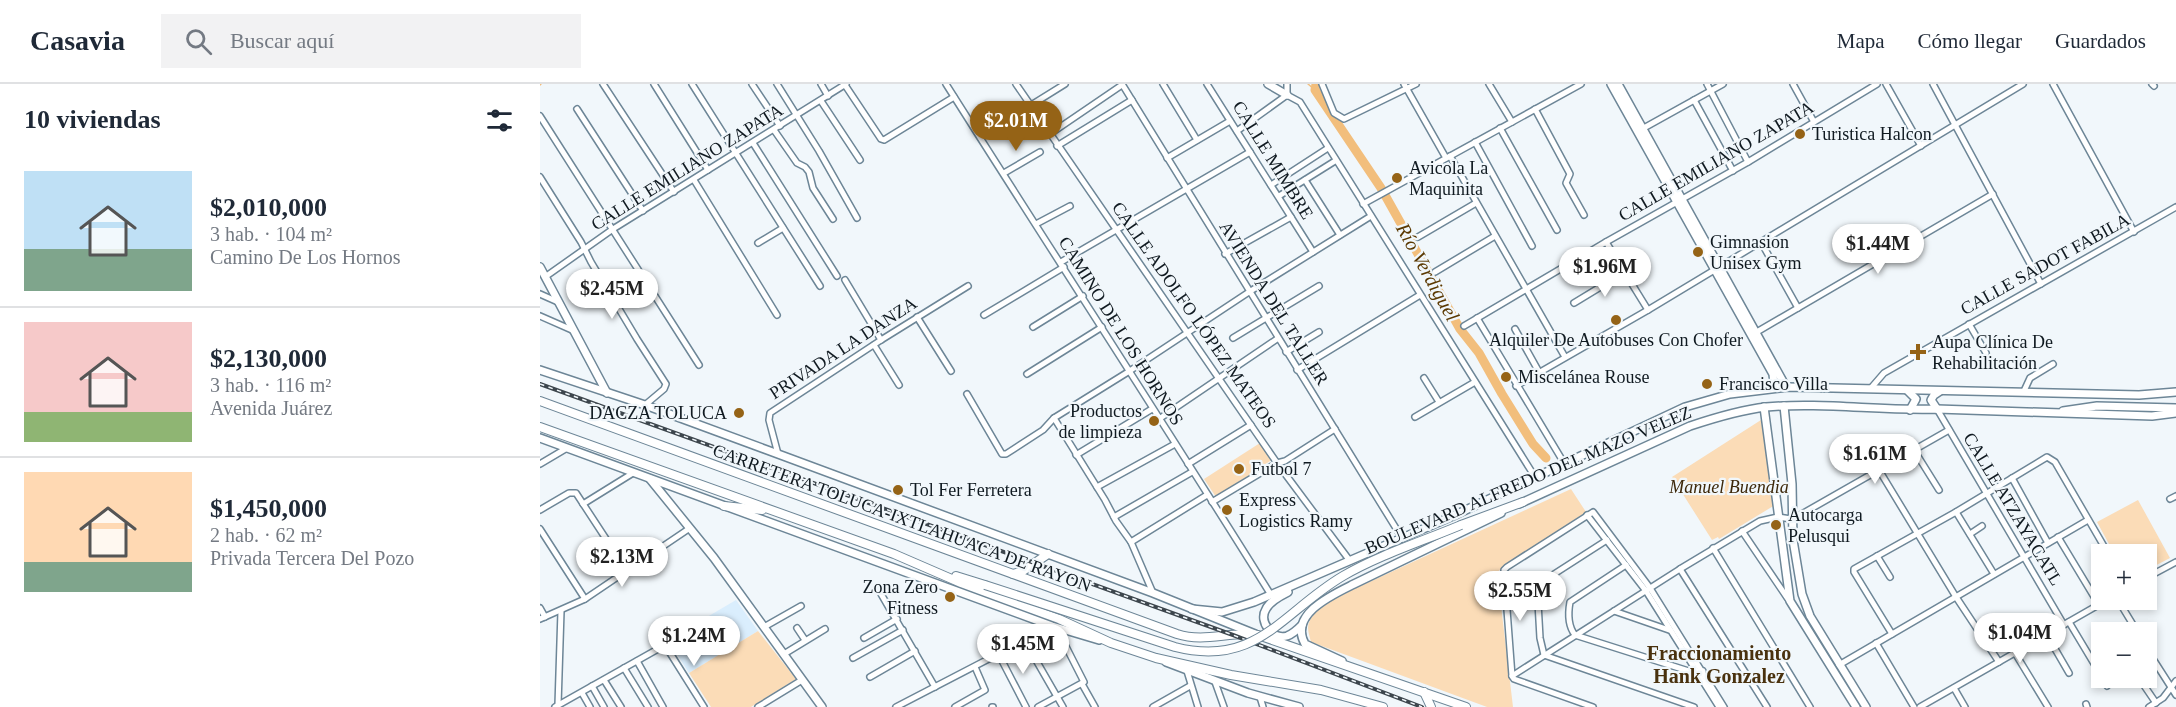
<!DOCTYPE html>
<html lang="es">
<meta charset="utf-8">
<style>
body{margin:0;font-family:"Times New Roman",serif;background:#f2f2f3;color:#1f2937;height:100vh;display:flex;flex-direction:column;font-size:22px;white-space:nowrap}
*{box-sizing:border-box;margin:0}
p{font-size:20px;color:#747a83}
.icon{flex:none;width:33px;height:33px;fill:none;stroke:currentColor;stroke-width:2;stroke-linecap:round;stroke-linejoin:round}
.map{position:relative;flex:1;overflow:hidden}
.side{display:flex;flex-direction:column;background:#fff;width:540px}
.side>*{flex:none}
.buttons{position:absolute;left:1551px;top:460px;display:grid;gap:12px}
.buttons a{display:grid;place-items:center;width:66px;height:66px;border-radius:0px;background:#fff;box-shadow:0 3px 9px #0003;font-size:30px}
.price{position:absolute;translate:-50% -51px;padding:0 14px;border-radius:21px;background:#fff;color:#222;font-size:20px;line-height:39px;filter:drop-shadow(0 2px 3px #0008)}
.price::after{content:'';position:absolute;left:50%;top:36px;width:18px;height:14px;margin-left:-9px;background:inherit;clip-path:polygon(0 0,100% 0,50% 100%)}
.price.current{background:#956316;color:#fff}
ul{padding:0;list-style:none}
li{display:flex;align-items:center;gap:18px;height:150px;padding:0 24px}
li+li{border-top:2px solid #e0e1e3}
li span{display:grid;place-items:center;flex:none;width:168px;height:120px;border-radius:0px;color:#555}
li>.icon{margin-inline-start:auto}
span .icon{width:72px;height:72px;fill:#fffc;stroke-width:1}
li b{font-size:26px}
h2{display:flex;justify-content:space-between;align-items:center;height:72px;padding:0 24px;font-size:26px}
header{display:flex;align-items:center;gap:36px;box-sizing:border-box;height:84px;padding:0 30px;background:#fff;border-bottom:2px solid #e0e1e3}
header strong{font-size:28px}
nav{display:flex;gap:33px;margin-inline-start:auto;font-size:21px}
.search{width:420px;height:54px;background:#f2f2f3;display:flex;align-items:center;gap:15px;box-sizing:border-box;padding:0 21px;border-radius:0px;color:#747a83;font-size:22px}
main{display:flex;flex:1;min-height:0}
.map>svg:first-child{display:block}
</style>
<header>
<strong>Casavia</strong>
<div class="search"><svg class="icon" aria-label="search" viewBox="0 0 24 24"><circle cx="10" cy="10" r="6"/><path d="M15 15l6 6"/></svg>Buscar aquí</div>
<nav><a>Mapa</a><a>Cómo llegar</a><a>Guardados</a></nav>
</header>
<main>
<section class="side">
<h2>10 viviendas<svg class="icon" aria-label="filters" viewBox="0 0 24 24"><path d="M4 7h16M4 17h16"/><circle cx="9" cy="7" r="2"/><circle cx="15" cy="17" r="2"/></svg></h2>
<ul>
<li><span style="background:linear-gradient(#bfe0f5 65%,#7fa58c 0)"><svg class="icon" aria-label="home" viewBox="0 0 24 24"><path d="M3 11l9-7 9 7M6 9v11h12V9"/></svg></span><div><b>$2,010,000</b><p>3 hab. · 104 m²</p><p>Camino De Los Hornos</p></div></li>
<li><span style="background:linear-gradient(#f6c9c9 75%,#8fb573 0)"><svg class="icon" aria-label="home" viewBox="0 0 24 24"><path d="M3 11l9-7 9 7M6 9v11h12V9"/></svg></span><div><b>$2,130,000</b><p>3 hab. · 116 m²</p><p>Avenida Juárez</p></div></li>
<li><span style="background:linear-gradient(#ffd9b3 75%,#7fa58c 0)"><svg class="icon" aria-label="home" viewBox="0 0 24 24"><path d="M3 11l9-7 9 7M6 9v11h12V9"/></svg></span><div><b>$1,450,000</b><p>2 hab. · 62 m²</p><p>Privada Tercera Del Pozo</p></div></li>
</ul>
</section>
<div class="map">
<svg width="1636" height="623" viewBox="0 0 1636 623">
<rect width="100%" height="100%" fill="#f1f7fb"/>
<!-- built -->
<path fill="#daeefd" d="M 196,516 L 218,547 L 149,589 L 128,556 Z"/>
<!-- green -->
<g fill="#fbdcb7">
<path d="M 1221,336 L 1222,344 L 1224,343 L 1235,421 L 1179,455 L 1178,453 L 1172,456 L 1132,393 Z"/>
<path d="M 720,359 L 733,375 L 676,413 L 664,395 Z"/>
<path d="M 1031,405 L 1046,428 L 957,488 L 973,623 L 947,623 L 771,558 C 770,554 768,548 768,544 C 769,525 798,514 812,506 Z"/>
<path d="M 1598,416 L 1630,474 L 1607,486 L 1606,471 L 1575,471 L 1557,438 Z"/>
<path d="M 218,547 L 256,595 L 211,623 L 171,623 L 149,589 Z"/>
</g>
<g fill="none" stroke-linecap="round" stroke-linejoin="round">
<!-- stream -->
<g stroke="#f2be7c" stroke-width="1.5">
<path d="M 768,0 L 775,6"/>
<path d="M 0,1 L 1,0"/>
</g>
<!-- river -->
<path stroke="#f2be7c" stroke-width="9" d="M 776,0 L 775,6 L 841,104 L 920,245 L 939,269 L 962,310 L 993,360 L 1006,374"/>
<defs>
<g id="minor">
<path d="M 63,0 L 134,108"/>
<path d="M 114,0 L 168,86"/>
<path d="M 152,0 L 280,202"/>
<path d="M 212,0 L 240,42"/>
<path d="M 237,0 L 279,67 L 317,134"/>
<path d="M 281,0 L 288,12"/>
<path d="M 406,0 C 514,171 624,339 731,511"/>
<path d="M 476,0 L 737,379 L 810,477"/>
<path d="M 582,0 L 862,454"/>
<path d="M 623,0 L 657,56"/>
<path d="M 667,0 L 773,168"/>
<path d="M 747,0 L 747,11"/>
<path d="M 782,0 L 794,29 L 804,35 L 876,0"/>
<path d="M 864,0 L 906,74"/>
<path d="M 949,0 L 972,38"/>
<path d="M 1167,0 L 1208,78"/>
<path d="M 1253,0 L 1274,38"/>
<path d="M 1346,0 L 1381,62"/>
<path d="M 1393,0 L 1501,200"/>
<path d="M 1513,0 L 1594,148"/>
<path d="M 1612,0 L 1614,2"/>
<path d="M 305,1 L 341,55 L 344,56 L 414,13"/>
<path d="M 747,11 L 760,18 L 995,393"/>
<path d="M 1154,16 L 1193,87"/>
<path d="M 281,17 L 320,76"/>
<path d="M 37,25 L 103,127"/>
<path d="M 995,25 L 1030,90 L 1026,99 L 1044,131"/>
<path d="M 0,32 L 159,281"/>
<path d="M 960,44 L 1017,146"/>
<path d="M 1102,45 L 1183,0"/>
<path d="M 234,46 L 257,79 L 265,83 L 269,88 L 273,104 L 293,135"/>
<path d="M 697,47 L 747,11"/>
<path d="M 510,50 L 582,1"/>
<path d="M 440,53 L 525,0"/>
<path d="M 935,58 L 992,162"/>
<path d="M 213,59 L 297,192"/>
<path d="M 517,62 L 592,16"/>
<path d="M 910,72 L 1025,273"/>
<path d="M 627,74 L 690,37"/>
<path d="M 464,89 L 500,68"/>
<path d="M 0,93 L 41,158 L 51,178 L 97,255 L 126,300 L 124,305 L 105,321"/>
<path d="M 154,96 L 237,231"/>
<path d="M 765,96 L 800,151"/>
<path d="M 731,101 L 788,64"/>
<path d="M 739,112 L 795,77"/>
<path d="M 823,120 L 1041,0"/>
<path d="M 496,140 L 530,122"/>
<path d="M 878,153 L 936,119"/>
<path d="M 1066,158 L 1108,226"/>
<path d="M 1221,158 L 1258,224"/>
<path d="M 218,159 L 243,144"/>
<path d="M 685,170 L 751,133"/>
<path d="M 521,178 L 710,68"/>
<path d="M 895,188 L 955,152"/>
<path d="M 5,193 L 73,145 L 306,0"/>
<path d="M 305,196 L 341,256"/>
<path d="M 0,210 L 18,218"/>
<path d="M 1034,219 L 1085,188"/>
<path d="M 444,231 L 524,183"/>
<path d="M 0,232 L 32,246"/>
<path d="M 377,233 L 411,287"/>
<path d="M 937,234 L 1024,379"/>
<path d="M 1429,240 L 1446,269"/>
<path d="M 924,242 L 1066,158 L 1208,78 L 1337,0"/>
<path d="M 493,243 L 543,212"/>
<path d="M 975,245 L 999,288"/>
<path d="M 1215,249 L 1453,110"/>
<path d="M 693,254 L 779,202"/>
<path d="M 334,261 L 359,301"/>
<path d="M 746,268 L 779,248"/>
<path d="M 757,286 L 880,211"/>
<path d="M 487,290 L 562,243"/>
<path d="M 884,294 L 899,318"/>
<path d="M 976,302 L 1108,226 L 1483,0"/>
<path d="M 1331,304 L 1344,289 L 1636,123"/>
<path d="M 1484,307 L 1490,294 L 1513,280"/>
<path d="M 427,310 L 462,370 L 466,370 L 503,346 L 514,334 L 588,288 L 709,208 L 831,132"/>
<path d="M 1397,325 L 1524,541"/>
<path d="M 875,333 L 935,298"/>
<path d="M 514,334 L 565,416 L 576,437 L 591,458 L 613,509"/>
<path d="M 619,335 L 737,255"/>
<path d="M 1374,366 L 1399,406"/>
<path d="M 238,370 L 229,336 L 230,329 L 341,256 L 428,202"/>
<path d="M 536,371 L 612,325"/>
<path d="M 0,380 L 27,364"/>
<path d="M 648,380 L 711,341"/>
<path d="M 1339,386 L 1416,513 L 1459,578"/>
<path d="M 1472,394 L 1508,459"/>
<path d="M 557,403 L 635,360"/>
<path d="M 1630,415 L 1636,412"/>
<path d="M 672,418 L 737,379 L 745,377 L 795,345"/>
<path d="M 43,420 L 93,389"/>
<path d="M 0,426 L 29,409 L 36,409 L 87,487"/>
<path d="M 1416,428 L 1454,490"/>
<path d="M 1047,431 L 1106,507 L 1179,623"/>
<path d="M 574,433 L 652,388"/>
<path d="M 0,445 L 45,515"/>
<path d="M 1202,447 L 1248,515"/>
<path d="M 1430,450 L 1442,442"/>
<path d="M 1518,453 L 1559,521"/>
<path d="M 1067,456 L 997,501 L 1000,554 L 1004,571 L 1154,623"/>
<path d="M 591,458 L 667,411"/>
<path d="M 1173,464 L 1270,623"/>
<path d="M 1337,472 L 1350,493"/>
<path d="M 1086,481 L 1030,518 C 1028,529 1028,542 1035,551 L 1158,590 L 1163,587"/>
<path d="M 1140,485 L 1227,623"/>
<path d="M 1606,494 L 1636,478"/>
<path d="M 337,503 L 395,603"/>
<path d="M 1578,516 L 1598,549"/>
<path d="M 0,524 L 5,533"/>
<path d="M 1074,527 L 1129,546"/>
<path d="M 0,535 L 45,515 L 150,444"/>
<path d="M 1529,538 L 1562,593"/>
<path d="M 224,543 L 261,522"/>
<path d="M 257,544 L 265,556"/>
<path d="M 1352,550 L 1314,488 L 1314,485 L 1416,428 L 1507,373 L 1515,378 L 1569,471"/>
<path d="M 1507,551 L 1529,589"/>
<path d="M 324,554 L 357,535"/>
<path d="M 485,557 L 523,623"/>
<path d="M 1336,559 L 1374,623"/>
<path d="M 1606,564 L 1636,611"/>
<path d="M 1475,569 L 1508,623"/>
<path d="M 244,570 L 285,545"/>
<path d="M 459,571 L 486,623"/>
<path d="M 313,574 L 363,546"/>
<path d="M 97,577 L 123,623"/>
<path d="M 1299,581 L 1548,436"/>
<path d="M 84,584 L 108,623"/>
<path d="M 647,587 L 658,623"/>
<path d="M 972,592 L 1140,485 L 1220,437 L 1238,433 L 1251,435 L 1260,431 L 1409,346"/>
<path d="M 330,593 L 375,567"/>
<path d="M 1562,594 L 1567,602"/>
<path d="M 1599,594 L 1616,619"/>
<path d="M 64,596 L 81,623"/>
<path d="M 675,598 L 684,623"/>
<path d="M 542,600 L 555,623"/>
<path d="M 52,602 L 64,623"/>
<path d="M 1414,604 L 1425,623"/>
<path d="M 42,609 L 50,623"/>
<path d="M 720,613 L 723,623"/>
<path d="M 1546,620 L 1547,623"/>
<path d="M 18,621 L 21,527"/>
<path d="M 15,623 L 125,561 L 164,623"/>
<path d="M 218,623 L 262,596"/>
<path d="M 356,623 L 512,542"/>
<path d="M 415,623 L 445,606 L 435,583"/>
<path d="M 452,623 L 453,623"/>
<path d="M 498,623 L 544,598 L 516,543"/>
<path d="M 613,623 L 650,602"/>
<path d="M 1053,623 L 974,595 L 972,592 L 964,486 L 967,483 L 1053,428 L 1110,504 L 1184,623"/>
<path d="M 1380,623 L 1567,516"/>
<path d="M 1609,623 L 1623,614 L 1636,597"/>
</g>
<g id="major">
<path d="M 728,0 L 747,11"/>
<path d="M 1071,0 L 1233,290 L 1234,300 L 1232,304"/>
<path d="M 1078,0 L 1246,303"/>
<path d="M 0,183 L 67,309"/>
<path d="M 0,286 L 105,321 L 238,370 L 613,509 L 715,550"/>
<path d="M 1368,307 L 1376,315 L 1370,326"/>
<path d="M 1244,322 L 1252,400 L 1253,456 L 1262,510 L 1270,532 L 1326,623"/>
<path d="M 1224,323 L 1250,517 L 1316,623"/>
<path d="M 1397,325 L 1391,316 L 1394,311 L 1400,307"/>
<path d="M 1523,327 L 1557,322 L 1636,324"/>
<path d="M 0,354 L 512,542 L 559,556"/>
<path d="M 110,395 L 174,474 L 282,623"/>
<path d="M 979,420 L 1150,342 C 1174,334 1200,326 1226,323 C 1282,318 1340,327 1397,325 L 1612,332 L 1636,329"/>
<path d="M 748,508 C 740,512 730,517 726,525 C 718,538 733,556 747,552 C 753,550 757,546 762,541"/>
<path d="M 652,525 L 682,528 L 714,518 L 913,432 L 1145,323 L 1190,310 L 1248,303 L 1599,311 L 1636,308"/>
<path d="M 802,577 L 765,560 C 748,530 794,510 814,500 L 961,429"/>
<path d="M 626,578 L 708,609 L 759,623"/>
</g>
<g id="highway">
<path d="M 0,317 L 637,550 C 665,559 690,547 718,551 L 926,623"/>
<path d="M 0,343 L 354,470 L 421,499 L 519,535 L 571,559 L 616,574 L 691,591 L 781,606 L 843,623"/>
<path d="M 184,422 L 222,426"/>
<path d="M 921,441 L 983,418"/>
<path d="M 473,490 L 483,487 L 508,470"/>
<path d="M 416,492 L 445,501"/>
<path d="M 884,608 L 891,623"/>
</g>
</defs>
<!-- minor casing -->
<use href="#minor" stroke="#6d8697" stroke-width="8"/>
<!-- major casing -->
<use href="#major" stroke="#6d8697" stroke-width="10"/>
<!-- highway casing -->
<use href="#highway" stroke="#6d8697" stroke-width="10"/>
<!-- minor -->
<use href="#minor" stroke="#fff" stroke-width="5"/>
<!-- major -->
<use href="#major" stroke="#fff" stroke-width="7"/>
<!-- highway -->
<use href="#highway" stroke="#fff" stroke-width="8"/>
<defs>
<path id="rail" d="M 0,300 L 693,551 L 882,623"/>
</defs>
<!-- rail casing -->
<use href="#rail" stroke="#3d464d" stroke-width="4"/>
<!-- rail -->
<use href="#rail" stroke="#f1f7fb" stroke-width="1.5" stroke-dasharray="4.5" stroke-linecap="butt"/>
<defs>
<path id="highway-bridge" d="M 445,501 L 635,563 C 717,584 742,528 803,492 C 839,471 883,457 921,441"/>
</defs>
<!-- highway-bridge casing -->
<use href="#highway-bridge" stroke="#6d8697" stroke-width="10" stroke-linecap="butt"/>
<!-- highway-bridge -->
<use href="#highway-bridge" stroke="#fff" stroke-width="8"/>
</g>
<!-- markers -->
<g fill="#956316" stroke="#f1f7fb" stroke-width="2">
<circle cx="1260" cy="50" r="6"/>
<circle cx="857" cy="94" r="6"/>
<circle cx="1158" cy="168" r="6"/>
<circle cx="1076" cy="236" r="6"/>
<path d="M1375 259h6v6h6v6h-6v6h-6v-6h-6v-6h6z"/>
<circle cx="966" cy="293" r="6"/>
<circle cx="1167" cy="300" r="6"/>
<circle cx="199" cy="329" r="6"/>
<circle cx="614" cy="337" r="6"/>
<circle cx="699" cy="385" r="6"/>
<circle cx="358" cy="406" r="6"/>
<circle cx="687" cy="426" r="6"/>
<circle cx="1236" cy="441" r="6"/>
<circle cx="410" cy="513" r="6"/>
</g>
<g text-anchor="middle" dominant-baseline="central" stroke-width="4.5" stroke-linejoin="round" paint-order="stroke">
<!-- poi labels -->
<g font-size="18" fill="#101a21" stroke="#f1f7fb" text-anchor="start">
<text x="1272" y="50">Turistica Halcon</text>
<text x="869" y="84">Avicola La<tspan x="869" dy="21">Maquinita</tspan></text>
<text x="1170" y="158">Gimnasion<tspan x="1170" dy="21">Unisex Gym</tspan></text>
<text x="1076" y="256" text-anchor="middle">Alquiler De Autobuses Con Chofer</text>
<text x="1392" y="258">Aupa Clínica De<tspan x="1392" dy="21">Rehabilitación</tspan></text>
<text x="978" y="293">Miscelánea Rouse</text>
<text x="1179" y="300">Francisco Villa</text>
<text x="602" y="327" text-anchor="end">Productos<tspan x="602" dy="21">de limpieza</tspan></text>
<text x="187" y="329" text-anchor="end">DACZA TOLUCA</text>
<text x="711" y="385">Futbol 7</text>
<text x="370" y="406">Tol Fer Ferretera</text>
<text x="699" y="416">Express<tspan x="699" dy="21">Logistics Ramy</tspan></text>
<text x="1248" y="431">Autocarga<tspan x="1248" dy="21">Pelusqui</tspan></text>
<text x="398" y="503" text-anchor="end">Zona Zero<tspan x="398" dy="21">Fitness</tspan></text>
</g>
<!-- street labels -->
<g font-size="18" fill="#101a21" stroke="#f1f7fb">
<text transform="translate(733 76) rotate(58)">CALLE MIMBRE</text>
<text transform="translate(1176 77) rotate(-30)">CALLE EMILIANO ZAPATA</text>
<text transform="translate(147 83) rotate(-32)">CALLE EMILIANO ZAPATA</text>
<text transform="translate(1505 180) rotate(-29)">CALLE SADOT FABILA</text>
<text transform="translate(734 219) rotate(58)">AVIENDA DEL TALLER</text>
<text transform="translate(654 231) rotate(55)">CALLE ADOLFO LÓPEZ MATEOS</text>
<text transform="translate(581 247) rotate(58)">CAMINO DE LOS HORNOS</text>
<text transform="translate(303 264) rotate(-33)">PRIVADA LA DANZA</text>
<text transform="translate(988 396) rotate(-23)">BOULEVARD ALFREDO DEL MAZO VELEZ</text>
<text transform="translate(1473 425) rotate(59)">CALLE ATZAYACATL</text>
<text transform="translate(362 434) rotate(20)">CARRETERA TOLUCA-IXTLAHUACA DE RAYON</text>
</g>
<!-- park labels -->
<g font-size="18" font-style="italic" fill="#3d280a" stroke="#f1f7fb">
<text x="1189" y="403">Manuel Buendia</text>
</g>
<!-- water labels -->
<g font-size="20" font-style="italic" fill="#5b3902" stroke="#f1f7fb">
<text transform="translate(888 188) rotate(61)">Río Verdiguel</text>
</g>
<!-- neighbourhood labels -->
<g font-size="20" font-weight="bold" fill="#49310e" stroke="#f1f7fb">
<text x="1179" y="569">Fraccionamiento<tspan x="1179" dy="23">Hank Gonzalez</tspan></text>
</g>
</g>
</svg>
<div class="buttons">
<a>+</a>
<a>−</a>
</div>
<b class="price current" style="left:476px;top:68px">$2.01M</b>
<b class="price" style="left:1338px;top:191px">$1.44M</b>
<b class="price" style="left:1065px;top:214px">$1.96M</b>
<b class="price" style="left:72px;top:236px">$2.45M</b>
<b class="price" style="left:1335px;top:401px">$1.61M</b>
<b class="price" style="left:82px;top:504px">$2.13M</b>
<b class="price" style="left:980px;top:538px">$2.55M</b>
<b class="price" style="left:1480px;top:580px">$1.04M</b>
<b class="price" style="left:154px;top:583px">$1.24M</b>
<b class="price" style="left:483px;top:591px">$1.45M</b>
</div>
</main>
